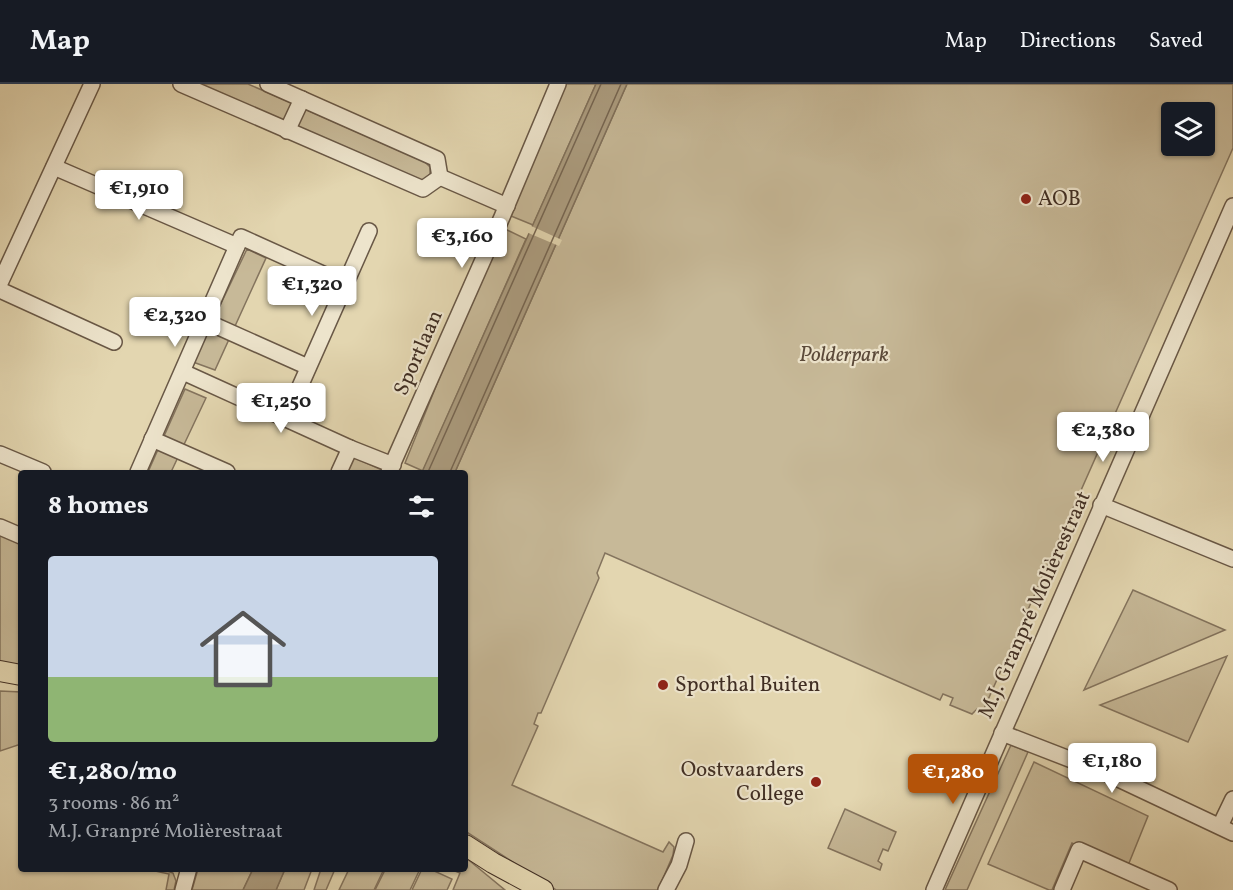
<!DOCTYPE html>
<meta charset="utf-8">
<style>
body{margin:0;font-family:Vollkorn,serif;background:#20242c;color:#f1f3f6;height:100vh;display:flex;flex-direction:column;font-size:22px;white-space:nowrap}
*{box-sizing:border-box;margin:0}
p{font-size:20px;color:#9ea1a6}
.icon{flex:none;width:33px;height:33px;fill:none;stroke:currentColor;stroke-width:2;stroke-linecap:round;stroke-linejoin:round}
.map{position:relative;flex:1;overflow:hidden}
.drawer{position:absolute;left:18px;top:386px;width:450px;height:402px;display:flex;flex-direction:column;background:#171b24;border-radius:6px;box-shadow:0 2px 4px #0004}
.drawer>*{flex:none}
.controls{position:absolute;left:1161px;top:18px;display:grid;gap:12px}
.controls a{display:grid;place-items:center;width:54px;height:54px;border-radius:6px;background:#171b24;box-shadow:0 2px 4px #0004;font-size:30px}
.price{position:absolute;translate:-50% -51px;padding:0 14px;border-radius:6px;background:#fff;color:#222;font-size:20px;line-height:39px;filter:drop-shadow(0 2px 3px #0008)}
.price::after{content:'';position:absolute;left:50%;top:36px;width:18px;height:14px;margin-left:-9px;background:inherit;clip-path:polygon(0 0,100% 0,50% 100%)}
.price.active{background:#b45309;color:#fff}
ul{padding:0;list-style:none}
li{display:grid;align-content:center;gap:12px;height:318px;padding:0 30px}
li span{display:grid;place-items:center;height:186px;border-radius:6px;color:#555}
li>.icon{margin-inline-start:auto}
span .icon{width:108px;height:108px;fill:#fffc;stroke-width:1}
li b{font-size:26px}
h2{display:flex;justify-content:space-between;align-items:center;height:72px;padding:0 30px;font-size:26px}
header{display:flex;align-items:center;gap:36px;box-sizing:border-box;height:84px;padding:0 30px;background:#171b24;border-bottom:2px solid #363941}
header strong{font-size:28px}
nav{display:flex;gap:33px;margin-inline-start:auto;font-size:21px}
.map>svg:first-child{display:block}
</style>
<header>
<strong>Map</strong>
<nav><a>Map</a><a>Directions</a><a>Saved</a></nav>
</header>
<div class="map">
<svg width="1233" height="806" viewBox="0 0 1233 806">
<rect width="100%" height="100%" fill="#e3d6b0"/>
<filter id="stains"><feTurbulence type="fractalNoise" baseFrequency=".00333" numOctaves="4"/><feColorMatrix values="0 0 0 0 .2 0 0 0 0 .09 0 0 0 0 .02 0 0 0 .5 -.17"/></filter>
<radialGradient id="worn" r=".72"><stop offset=".6" stop-color="#630" stop-opacity="0"/><stop offset="1" stop-color="#630" stop-opacity=".3"/></radialGradient>
<!-- green -->
<g fill="#c7b998" stroke="#84745e" stroke-width="1.5" fill-rule="evenodd">
<path d="M 197,0 L 248,0 L 292,19 L 284,38 Z"/>
<path d="M 558,0 L 596,0 L 533,141 L 511,132 L 513,121 Z"/>
<path d="M 627,0 L 1233,0 L 1233,64 L 983,627 L 977,625 L 972,630 L 950,621 L 953,614 L 943,610 L 940,616 L 605,469 L 597,489 L 599,494 L 541,629 L 538,629 L 534,640 L 538,642 L 512,701 L 663,768 L 669,758 L 674,763 L 673,771 L 658,806 L 556,806 L 465,747 L 465,388 L 455,388 ZM 1172,28 L 1204,28 L 1204,62 L 1172,62 Z"/>
<path d="M 305,25 L 425,78 L 430,83 L 430,90 L 422,97 L 296,43 Z"/>
<path d="M 505,145 L 526,155 L 423,387 L 405,379 L 443,285 Z"/>
<path d="M 247,165 L 266,174 L 215,286 L 193,278 Z"/>
<path d="M 185,305 L 206,314 L 171,388 L 148,388 Z"/>
<path d="M 351,372 L 382,386 L 381,388 L 344,388 Z"/>
<path d="M 0,448 L 21,457 L 21,585 L 0,582 Z"/>
<path d="M 1133,506 L 1225,546 L 1084,606 Z"/>
<path d="M 1227,572 L 1188,658 L 1100,621 Z"/>
<path d="M 0,607 L 21,608 L 21,660 L 0,667 Z"/>
<path d="M 1011,661 L 1028,668 L 967,806 L 945,806 Z"/>
<path d="M 1034,678 L 1148,732 L 1127,784 L 1072,759 L 1052,806 L 1049,806 L 988,780 Z"/>
<path d="M 845,725 L 896,748 L 888,767 L 883,765 L 878,777 L 882,780 L 880,786 L 828,764 Z"/>
<path d="M 465,773 L 505,806 L 453,806 L 460,789 L 450,785 L 465,784 Z"/>
<path d="M 386,784 L 420,784 L 420,785 L 410,806 L 375,806 Z"/>
<path d="M 146,785 L 162,785 L 173,789 L 176,797 L 174,806 L 166,806 L 169,790 Z"/>
<path d="M 198,785 L 253,785 L 243,806 L 192,806 Z"/>
<path d="M 285,785 L 312,785 L 304,806 L 276,806 Z"/>
<path d="M 321,785 L 335,785 L 326,806 L 314,806 Z"/>
<path d="M 349,785 L 349,784 L 384,785 L 374,806 L 339,806 Z"/>
<path d="M 422,785 L 430,785 L 452,795 L 447,806 L 412,806 Z"/>
</g>
<!-- water -->
<g fill="#ac9d80" stroke="#81715b" stroke-width="1.5">
<path d="M 596,0 L 627,0 L 455,388 L 422,388 Z"/>
<path d="M 253,785 L 253,784 L 285,785 L 276,806 L 243,806 Z"/>
</g>
<!-- pier -->
<path fill="#e3d6b0" d="M 529,141 L 562,156 L 559,162 L 526,148 Z"/>
<g fill="none" stroke-linecap="round" stroke-linejoin="round">
<!-- shore -->
<g stroke="#766652" stroke-width="1.5">
<path d="M 428,388 L 601,0"/>
<path d="M 450,388 L 621,0"/>
</g>
<defs>
<g id="minor">
<path d="M 181,0 L 423,105 L 440,93"/>
<path d="M 268,0 L 437,75 L 440,93"/>
<path d="M 287,47 L 302,15"/>
<path d="M 54,83 L 237,162"/>
<path d="M 440,93 L 507,122"/>
<path d="M 0,199 L 92,0"/>
<path d="M 0,206 L 114,258"/>
<path d="M 205,237 L 308,283"/>
<path d="M 183,288 L 350,364 L 393,381"/>
<path d="M 286,334 L 369,147"/>
<path d="M 152,355 L 227,388"/>
<path d="M 0,370 L 43,388"/>
<path d="M 138,388 L 241,153 L 345,200"/>
<path d="M 339,388 L 350,364"/>
<path d="M 389,388 L 502,133 L 558,0"/>
<path d="M 1101,421 L 1233,475"/>
<path d="M 0,443 L 21,452"/>
<path d="M 1002,649 L 1108,690 L 1233,749"/>
<path d="M 1220,742 L 1233,715"/>
<path d="M 183,806 L 189,784"/>
<path d="M 666,806 L 679,781 L 686,757"/>
<path d="M 934,806 L 1233,122"/>
<path d="M 1062,806 L 1079,766 L 1169,806"/>
</g>
<g id="major">
<path d="M 0,587 L 21,591"/>
<path d="M 465,761 L 493,779 L 543,806"/>
</g>
</defs>
<!-- minor casing -->
<use href="#minor" stroke="#695846" stroke-width="18"/>
<!-- major casing -->
<use href="#major" stroke="#402e23" stroke-width="22"/>
<!-- minor -->
<use href="#minor" stroke="#ede4cc" stroke-width="15"/>
<!-- major -->
<use href="#major" stroke="#e3d6b0" stroke-width="20"/>
</g>
<!-- markers -->
<g fill="#8f2418" stroke="#ede4cc" stroke-width="2">
<circle cx="1026" cy="115" r="6"/>
<circle cx="663" cy="601" r="6"/>
<circle cx="816" cy="698" r="6"/>
</g>
<g text-anchor="middle" dominant-baseline="central" stroke-width="4.5" stroke-linejoin="round" paint-order="stroke">
<!-- poi labels -->
<g font-size="21" fill="#402e23" stroke="#ede4cc" text-anchor="start">
<text x="1038" y="115">AOB</text>
<text x="675" y="601">Sporthal Buiten</text>
<text x="804" y="686" text-anchor="end">Oostvaarders<tspan x="804" dy="24">College</tspan></text>
</g>
<!-- street labels -->
<g font-size="21" fill="#402e23" stroke="#ede4cc">
<text transform="translate(419 269) rotate(-66)">Sportlaan</text>
<text transform="translate(1035 521) rotate(-66)">M.J. Granpré Molièrestraat</text>
</g>
<!-- park labels -->
<g font-size="21" font-style="italic" fill="#5b4a3a" stroke="#ede4cc">
<text x="844" y="271">Polderpark</text>
</g>
</g>
<rect width="100%" height="100%" filter="url(#stains)"/>
<rect width="100%" height="100%" fill="url(#worn)"/>
</svg>
<div class="controls">
<a><svg class="icon" aria-label="layers" viewBox="0 0 24 24"><path d="M12 4l9 5-9 5-9-5zM3 14l9 5 9-5"/></svg></a>
</div>
<b class="price" style="left:139px;top:137px">€1,910</b>
<b class="price" style="left:462px;top:185px">€3,160</b>
<b class="price" style="left:312px;top:233px">€1,320</b>
<b class="price" style="left:175px;top:264px">€2,320</b>
<b class="price" style="left:281px;top:350px">€1,250</b>
<b class="price" style="left:1103px;top:379px">€2,380</b>
<b class="price" style="left:1112px;top:710px">€1,180</b>
<b class="price active" style="left:953px;top:721px">€1,280</b>
<section class="drawer">
<h2>8 homes<svg class="icon" aria-label="filters" viewBox="0 0 24 24"><path d="M4 7h16M4 17h16"/><circle cx="9" cy="7" r="2"/><circle cx="15" cy="17" r="2"/></svg></h2>
<ul>
<li><span style="background:linear-gradient(#c9d6e8 65%,#8fb573 0)"><svg class="icon" aria-label="home" viewBox="0 0 24 24"><path d="M3 11l9-7 9 7M6 9v11h12V9"/></svg></span><div><b>€1,280/mo</b><p>3 rooms · 86 m²</p><p>M.J. Granpré Molièrestraat</p></div></li>
</ul>
</section>
</div>
